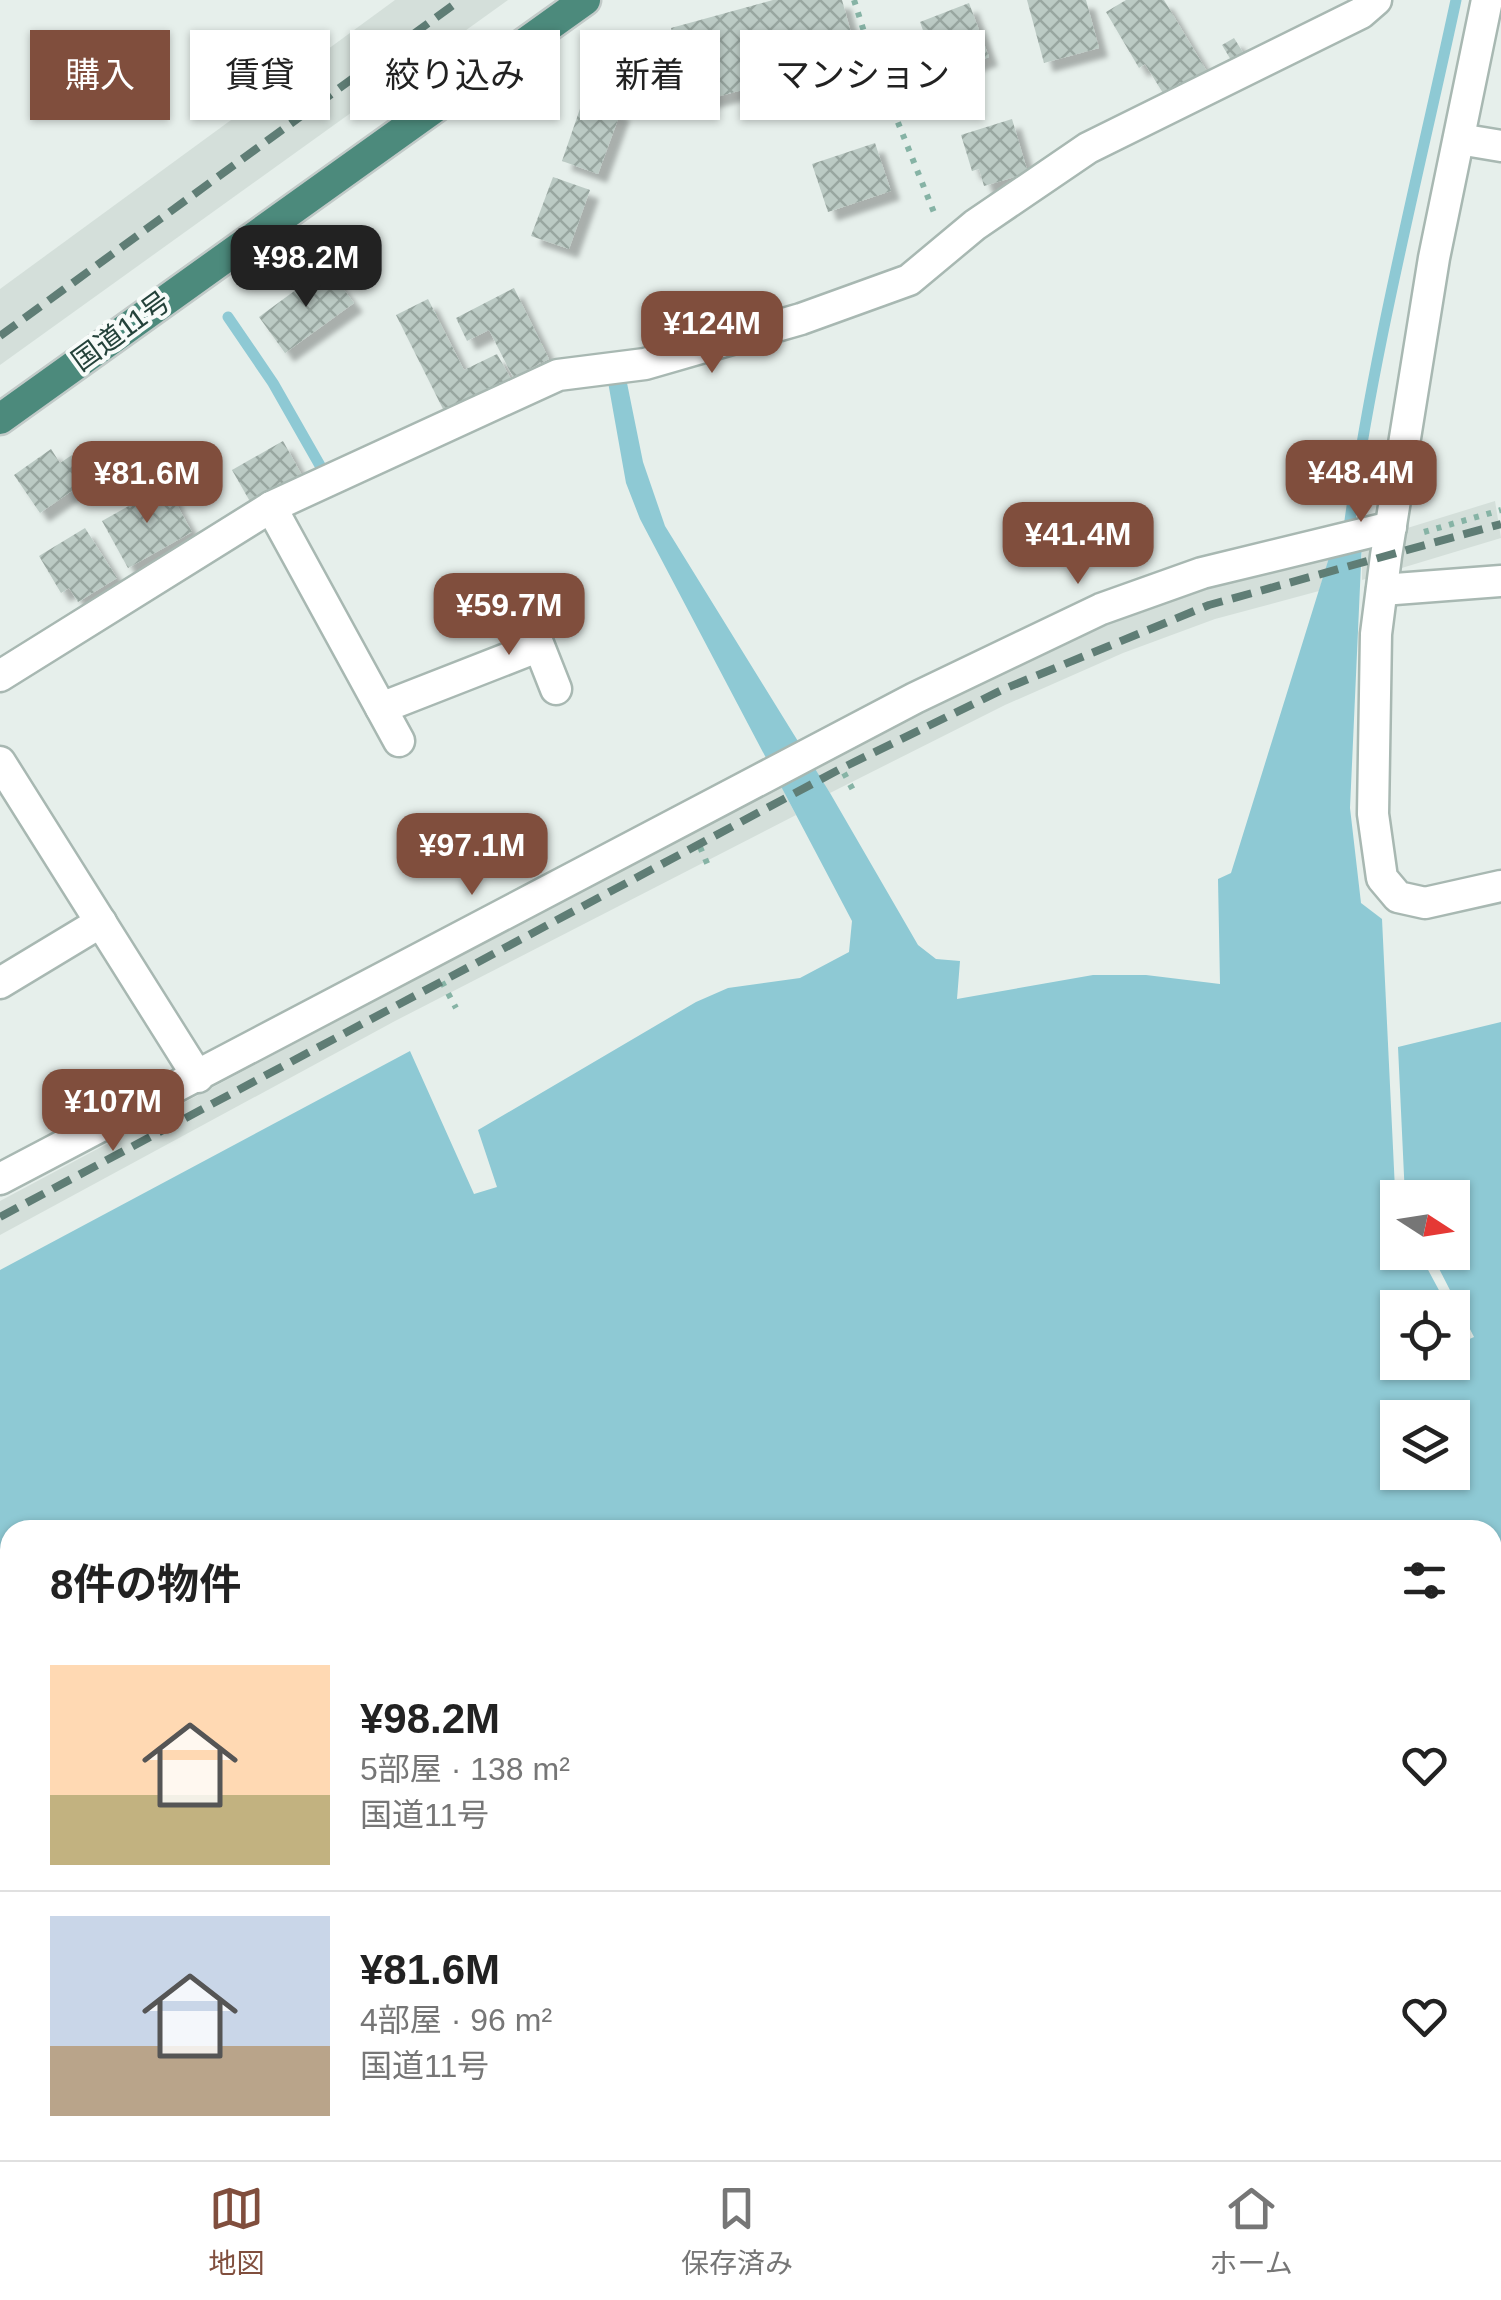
<!DOCTYPE html>
<html lang="ja">
<meta charset="utf-8">
<style>
body{margin:0;font-family:Helvetica,"Noto Sans JP",sans-serif;background:#f6f6f6;color:#222;height:100vh;display:flex;flex-direction:column;font-size:38px;white-space:nowrap}
*{box-sizing:border-box;margin:0}
p{font-size:32px;color:#767676}
.icon{flex:none;width:55px;height:55px;fill:none;stroke:currentColor;stroke-width:2;stroke-linecap:round;stroke-linejoin:round}
.map{position:relative;flex:1;overflow:hidden}
.side{position:absolute;left:0px;top:1520px;width:1502px;height:640px;display:flex;flex-direction:column;background:#fff;border-radius:30px 30px 0 0;box-shadow:0 2px 8px #0004}
.side>*{flex:none}
.hud{position:absolute;left:30px;top:30px;width:1000px;height:90px;display:flex;gap:20px}
.needle{width:65px;rotate:102deg}
.fabs{position:absolute;left:1380px;top:1180px;display:grid;gap:20px}
.fabs a{display:grid;place-items:center;width:90px;height:90px;border-radius:0px;background:#fff;box-shadow:0 2px 8px #0004;font-size:50px}
.price{position:absolute;translate:-50% -85px;padding:0 22px;border-radius:20px;background:#804e3d;color:#fff;font-size:32px;line-height:65px;filter:drop-shadow(0 2px 5px #0008)}
.price::after{content:'';position:absolute;left:50%;top:60px;width:30px;height:22px;margin-left:-15px;background:inherit;clip-path:polygon(0 0,100% 0,50% 100%)}
.price.current{background:#222;color:#fff}
ul{padding:0;list-style:none}
li{display:flex;align-items:center;gap:30px;height:250px;padding:0 50px}
li+li{border-top:2px solid #e0e0e0}
li span{display:grid;place-items:center;flex:none;width:280px;height:200px;border-radius:0px;color:#555}
li>.icon{margin-inline-start:auto}
span .icon{width:120px;height:120px;fill:#fffc;stroke-width:1}
li b{font-size:42px}
h2{display:flex;justify-content:space-between;align-items:center;height:120px;padding:0 50px;font-size:42px}
.tag{padding:0 35px;border-radius:0px;background:#fff;box-shadow:0 2px 8px #0004;font-size:35px;line-height:90px}
.tag.current{background:#804e3d;color:#fff}
.dock{display:flex;justify-content:space-around;align-items:center;height:140px;border-top:2px solid #e0e0e0;background:#fff;font-size:28px;color:#767676}
.dock a{display:grid;justify-items:center;gap:5px}
.dock .current{color:#804e3d}
.map>svg:first-child{display:block}
</style>
<div class="map">
<svg width="1501" height="2160" viewBox="0 0 1501 2160">
<defs>
<pattern id="building-cross-hatch" width="8" height="8" patternUnits="userSpaceOnUse" patternTransform="scale(2.5)"><rect width="8" height="8" fill="#bbcac4"/><path d="M0 0l8 8M0 8l8-8" fill="none" stroke="#98a6a0"/></pattern>
<filter id="shadow"><feDropShadow dx="9" dy="9" stdDeviation="2.5" flood-color="#0004"/></filter>
</defs>
<rect width="100%" height="100%" fill="#e6efeb"/>
<!-- built -->
<g fill="#d4dfda">
<path d="M 395,0 L 508,0 L 0,365 L 0,289 Z"/>
<path d="M 1495,501 L 1501,538 L 1362,580 L 1362,542 Z"/>
<path d="M 1332,548 L 1319,591 L 1215,619 L 1123,653 L 1005,705 L 830,793 L 810,765 L 1062,642 L 1206,587 Z"/>
<path d="M 780,784 L 796,815 L 395,1021 L 0,1235 L 0,1201 Z"/>
</g>
<!-- water -->
<path fill="#8ec9d4" fill-rule="evenodd" d="M 626,378 L 643,462 L 665,526 L 830,793 L 918,945 L 936,959 L 960,961 L 957,999 L 1093,975 L 1146,975 L 1220,984 L 1218,879 L 1231,873 L 1332,548 L 1362,542 L 1350,808 L 1361,903 L 1382,919 L 1398,1252 L 1419,1253 L 1448,1307 L 1398,1308 L 1398,1362 L 1452,1362 L 1453,1317 L 1465,1341 L 1474,1337 L 1431,1253 L 1452,1252 L 1452,1198 L 1405,1197 L 1398,1047 L 1501,1022 L 1501,2160 L 0,2160 L 0,1270 L 410,1051 L 474,1194 L 497,1187 L 478,1130 L 696,1002 L 728,988 L 800,978 L 849,952 L 852,921 L 640,519 L 626,483 L 608,382 ZM 1398,1418 L 1452,1418 L 1452,1472 L 1398,1472 ZM 10,1530 L 1492,1530 L 1492,2150 L 10,2150 Z"/>
<g fill="none" stroke-linecap="round" stroke-linejoin="round">
<!-- stream -->
<g stroke="#8ec9d4" stroke-width="11">
<path d="M 228,317 L 273,383 L 322,469"/>
<path d="M 1348,535 C 1372,355 1418,177 1456,0"/>
</g>
</g>
<!-- building -->
<g fill="url(#building-cross-hatch)" filter="url(#shadow)">
<path d="M 773,0 L 842,0 L 858,58 L 691,104 L 671,28 Z"/>
<path d="M 1027,0 L 1086,0 L 1099,48 L 1044,63 Z"/>
<path d="M 1126,0 L 1164,0 L 1208,73 L 1166,98 L 1145,64 L 1139,68 L 1106,12 Z"/>
<path d="M 969,3 L 989,57 L 945,73 L 938,55 L 933,58 L 920,22 Z"/>
<path d="M 1234,38 L 1249,62 L 1237,70 L 1222,45 Z"/>
<path d="M 923,56 L 930,75 L 917,81 L 909,61 Z"/>
<path d="M 584,97 L 621,111 L 598,174 L 562,161 Z"/>
<path d="M 1012,119 L 1028,173 L 984,186 L 979,169 L 972,171 L 961,135 Z"/>
<path d="M 875,143 L 891,191 L 828,212 L 812,164 Z"/>
<path d="M 553,177 L 590,190 L 569,249 L 531,236 Z"/>
<path d="M 327,267 L 354,303 L 285,353 L 259,317 Z"/>
<path d="M 514,288 L 549,359 L 513,377 L 489,330 L 467,341 L 456,318 Z"/>
<path d="M 428,299 L 464,370 L 497,354 L 511,379 L 445,413 L 396,315 Z"/>
<path d="M 283,441 L 303,477 L 252,505 L 232,470 Z"/>
<path d="M 51,449 L 60,463 L 72,455 L 89,479 L 40,513 L 14,475 Z"/>
<path d="M 166,485 L 192,532 L 128,568 L 102,521 Z"/>
<path d="M 85,528 L 117,578 L 78,602 L 69,588 L 61,593 L 39,556 Z"/>
</g>
<g fill="none" stroke-linecap="round" stroke-linejoin="round">
<defs>
<g id="minor">
<path d="M 1487,0 L 1434,258 L 1386,556 L 1376,634 L 1373,814 L 1382,878 L 1398,897 L 1425,903 L 1501,886"/>
<path d="M 1459,139 L 1501,146"/>
<path d="M 271,507 L 399,741"/>
<path d="M 1382,590 L 1501,581"/>
<path d="M 522,603 L 556,689"/>
<path d="M 0,676 L 271,507 L 558,375 L 645,364 L 801,319 L 909,280 L 975,225 L 1088,148 L 1361,13 L 1376,0"/>
<path d="M 381,708 L 537,647"/>
<path d="M 0,762 L 198,1077"/>
<path d="M 0,983 L 101,922"/>
<path d="M 0,1179 L 915,698 L 1101,609 L 1202,573 L 1391,527"/>
</g>
<path id="trunk" d="M 0,419 L 585,0"/>
</defs>
<!-- minor casing -->
<use href="#minor" stroke="#a8b8b2" stroke-width="35"/>
<!-- trunk casing -->
<use href="#trunk" stroke="#c2cac8" stroke-width="35"/>
<!-- path -->
<g stroke="#86b3a5" stroke-width="6" stroke-dasharray="5 8" stroke-linecap="butt">
<path d="M 854,0 L 873,60 L 935,215"/>
<path d="M 1424,532 L 1501,510"/>
<path d="M 844,773 L 854,792"/>
<path d="M 700,847 L 710,870"/>
<path d="M 442,982 L 456,1008"/>
</g>
<!-- minor -->
<use href="#minor" stroke="#fff" stroke-width="30"/>
<!-- trunk -->
<use href="#trunk" stroke="#4c8a7c" stroke-width="30"/>
<!-- rail -->
<g stroke="#5f7d75" stroke-width="8" stroke-dasharray="20 10" stroke-linecap="butt">
<path d="M 0,336 L 460,0"/>
<path d="M 0,1217 L 842,768 L 1004,689 L 1209,605 L 1501,524"/>
</g>
</g>
<g text-anchor="middle" dominant-baseline="central" stroke-width="8" stroke-linejoin="round" paint-order="stroke">
<!-- street labels -->
<g font-size="28" fill="#24423a" stroke="#f7fbf9">
<text transform="translate(121 331) rotate(-36)">国道11号</text>
</g>
</g>
</svg>
<div class="fabs">
<a><svg class="needle" viewBox="-14 -14 28 28"><path d="M0-13l5 13h-10z" fill="#e53935"/><path d="M0 13l5-13h-10z" fill="#767676"/></svg></a>
<a><svg class="icon" aria-label="locate" viewBox="0 0 24 24"><circle cx="12" cy="12" r="6"/><path d="M12 2v4M12 18v4M2 12h4M18 12h4"/></svg></a>
<a><svg class="icon" aria-label="layers" viewBox="0 0 24 24"><path d="M12 4l9 5-9 5-9-5zM3 14l9 5 9-5"/></svg></a>
</div>
<b class="price current" style="left:306px;top:310px">¥98.2M</b>
<b class="price" style="left:712px;top:376px">¥124M</b>
<b class="price" style="left:1361px;top:525px">¥48.4M</b>
<b class="price" style="left:147px;top:526px">¥81.6M</b>
<b class="price" style="left:1078px;top:587px">¥41.4M</b>
<b class="price" style="left:509px;top:658px">¥59.7M</b>
<b class="price" style="left:472px;top:898px">¥97.1M</b>
<b class="price" style="left:113px;top:1154px">¥107M</b>
<div class="hud">
<a class="tag current">購入</a>
<a class="tag">賃貸</a>
<a class="tag">絞り込み</a>
<a class="tag">新着</a>
<a class="tag">マンション</a>
</div>
<section class="side">
<h2>8件の物件<svg class="icon" aria-label="filters" viewBox="0 0 24 24"><path d="M4 7h16M4 17h16"/><circle cx="9" cy="7" r="2"/><circle cx="15" cy="17" r="2"/></svg></h2>
<ul>
<li><span style="background:linear-gradient(#ffd9b3 65%,#c2b280 0)"><svg class="icon" aria-label="home" viewBox="0 0 24 24"><path d="M3 11l9-7 9 7M6 9v11h12V9"/></svg></span><div><b>¥98.2M</b><p>5部屋 · 138 m²</p><p>国道11号</p></div><svg class="icon" aria-label="heart" viewBox="0 0 24 24"><path d="M12 20l-8-8c-3-5 5-10 8-4 3-6 11-1 8 4z"/></svg></li>
<li><span style="background:linear-gradient(#c9d6e8 65%,#b9a48a 0)"><svg class="icon" aria-label="home" viewBox="0 0 24 24"><path d="M3 11l9-7 9 7M6 9v11h12V9"/></svg></span><div><b>¥81.6M</b><p>4部屋 · 96 m²</p><p>国道11号</p></div><svg class="icon" aria-label="heart" viewBox="0 0 24 24"><path d="M12 20l-8-8c-3-5 5-10 8-4 3-6 11-1 8 4z"/></svg></li>
</ul>
</section>
</div>
<nav class="dock">
<a class="current"><svg class="icon" aria-label="map" viewBox="0 0 24 24"><path d="M3 6l6-2 6 2 6-2v14l-6 2-6-2-6 2zM9 4v14M15 6v14"/></svg>地図</a>
<a><svg class="icon" aria-label="saved" viewBox="0 0 24 24"><path d="M7 4h10v16l-5-4-5 4z"/></svg>保存済み</a>
<a><svg class="icon" aria-label="home" viewBox="0 0 24 24"><path d="M3 11l9-7 9 7M6 9v11h12V9"/></svg>ホーム</a>
</nav>
